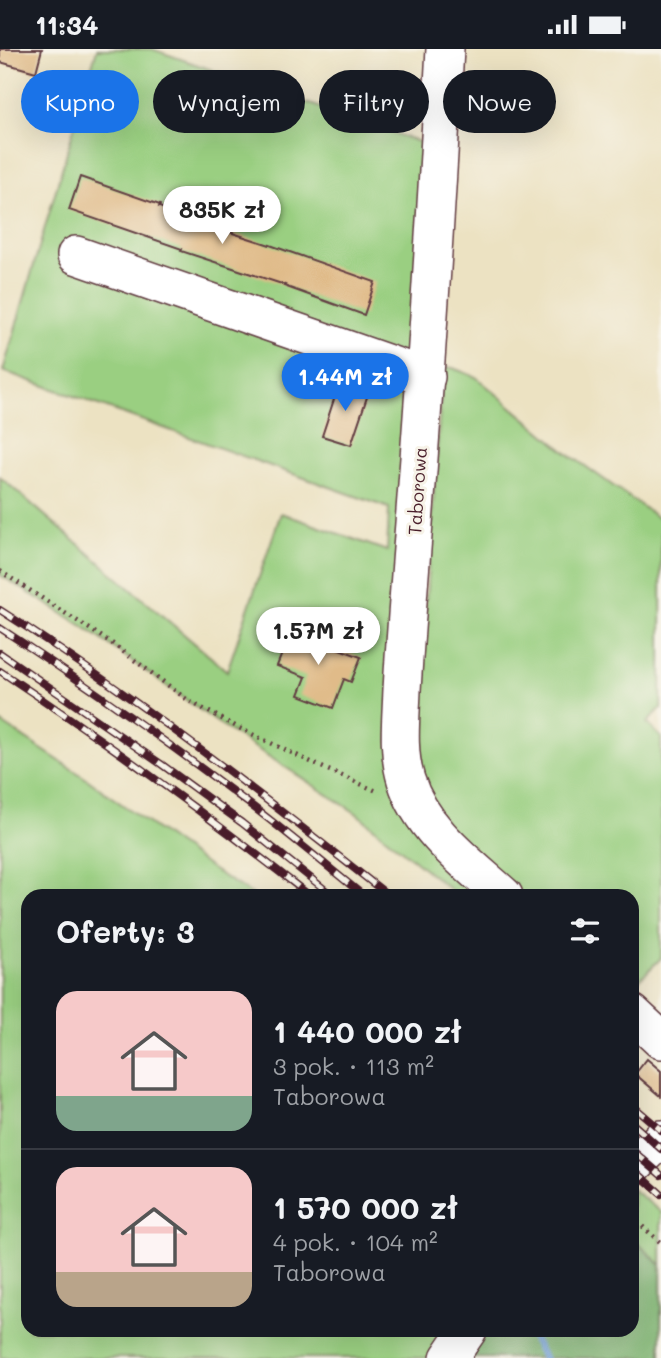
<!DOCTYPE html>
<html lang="pl">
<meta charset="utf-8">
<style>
body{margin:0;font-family:Mali,sans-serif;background:#242831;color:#f1f3f6;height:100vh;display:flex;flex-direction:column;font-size:26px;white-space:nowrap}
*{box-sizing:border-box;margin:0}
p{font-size:23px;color:#9ea1a6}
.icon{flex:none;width:38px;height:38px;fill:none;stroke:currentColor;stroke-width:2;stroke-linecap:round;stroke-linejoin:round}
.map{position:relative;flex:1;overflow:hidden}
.drawer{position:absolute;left:21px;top:840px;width:618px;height:448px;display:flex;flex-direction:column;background:#171b24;border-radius:21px;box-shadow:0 7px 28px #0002}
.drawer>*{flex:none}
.banner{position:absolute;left:21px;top:21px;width:620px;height:63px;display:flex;gap:14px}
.price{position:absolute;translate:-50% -60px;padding:0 16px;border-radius:24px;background:#fff;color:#222;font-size:23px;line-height:46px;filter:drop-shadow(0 2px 4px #0008)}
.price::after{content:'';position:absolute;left:50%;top:42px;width:21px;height:16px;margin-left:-10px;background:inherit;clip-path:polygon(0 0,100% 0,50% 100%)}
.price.on{background:#1a73e8;color:#fff}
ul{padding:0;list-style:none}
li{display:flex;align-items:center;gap:21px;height:175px;padding:0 35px}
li+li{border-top:2px solid #363941}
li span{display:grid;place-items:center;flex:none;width:196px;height:140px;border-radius:21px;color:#555}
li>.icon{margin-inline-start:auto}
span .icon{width:84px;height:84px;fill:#fffc;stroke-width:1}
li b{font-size:30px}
h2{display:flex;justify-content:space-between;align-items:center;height:84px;padding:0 35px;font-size:30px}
.pill{padding:0 24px;border-radius:32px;background:#171b24;box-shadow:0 7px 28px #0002;font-size:24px;line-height:63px}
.pill.on{background:#1a73e8;color:#fff}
.status{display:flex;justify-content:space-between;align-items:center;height:49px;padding:0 35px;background:#171b24;direction:ltr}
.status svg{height:19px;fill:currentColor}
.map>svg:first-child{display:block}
</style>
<div class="status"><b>11:34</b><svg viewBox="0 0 49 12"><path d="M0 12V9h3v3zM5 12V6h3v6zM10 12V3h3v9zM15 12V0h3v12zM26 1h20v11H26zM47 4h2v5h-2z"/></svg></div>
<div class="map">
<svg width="661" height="1309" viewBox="0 0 661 1309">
<rect width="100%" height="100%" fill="#f7f3e8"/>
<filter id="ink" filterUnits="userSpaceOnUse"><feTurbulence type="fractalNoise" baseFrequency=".0143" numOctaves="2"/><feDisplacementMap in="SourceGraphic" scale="14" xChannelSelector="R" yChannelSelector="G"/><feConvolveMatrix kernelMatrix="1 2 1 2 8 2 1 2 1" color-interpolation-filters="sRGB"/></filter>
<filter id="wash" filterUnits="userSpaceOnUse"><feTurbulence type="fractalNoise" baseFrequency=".00686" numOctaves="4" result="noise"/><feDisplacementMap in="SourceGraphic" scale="28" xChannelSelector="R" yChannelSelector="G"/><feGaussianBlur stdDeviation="1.57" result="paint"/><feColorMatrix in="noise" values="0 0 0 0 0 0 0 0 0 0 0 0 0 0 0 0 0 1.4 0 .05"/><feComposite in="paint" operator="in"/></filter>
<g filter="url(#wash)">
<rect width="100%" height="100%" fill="#ece2c2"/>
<!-- green -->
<g fill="#9acf81" stroke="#727756" stroke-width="2">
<path d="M 97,0 L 152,0 L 425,95 L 389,694 L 489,847 L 458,847 L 356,764 L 225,679 L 83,577 L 0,526 L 0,428 L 227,622 L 281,464 L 387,502 L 389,459 L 3,322 Z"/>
<path d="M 443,318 L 453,319 L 476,328 L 567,404 L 661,471 L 661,659 L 647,674 L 661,688 L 661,909 L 632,938 L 632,847 L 515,847 L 448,784 L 414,715 Z"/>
<path d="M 0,673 L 81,726 L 212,820 L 254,847 L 28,847 L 28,1281 L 451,1281 L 435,1309 L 0,1309 Z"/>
<path d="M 632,1140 L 661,1163 L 661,1216 L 632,1189 Z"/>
</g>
<!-- forest -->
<path fill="#7bb26f" stroke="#62684d" stroke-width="2" d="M 632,1189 L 661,1216 L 661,1309 L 463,1309 L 481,1281 L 632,1281 Z"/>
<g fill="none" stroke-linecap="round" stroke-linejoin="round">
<!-- stream -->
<path stroke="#71a1db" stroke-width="7" d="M 528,1281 L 544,1309"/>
</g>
<g id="blocks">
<!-- building -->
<g fill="#e0bb89">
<path d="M 0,0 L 42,0 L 36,23 L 0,13 Z"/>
<path d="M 80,128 L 160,156 L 159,158 L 218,178 L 217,179 L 270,196 L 375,233 L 364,266 L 284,237 L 285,236 L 181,202 L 182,200 L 69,161 Z"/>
<path d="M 340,332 L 369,342 L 351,396 L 322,387 Z"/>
<path d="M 291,582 L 361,608 L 351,633 L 344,630 L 333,659 L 299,646 L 306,628 L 277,617 Z"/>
<path d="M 647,1010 L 661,1022 L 661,1047 L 635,1025 Z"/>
</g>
</g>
</g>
<g filter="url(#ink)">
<use href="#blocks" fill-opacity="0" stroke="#623c42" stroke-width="2"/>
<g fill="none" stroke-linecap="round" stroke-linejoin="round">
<defs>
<g id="minor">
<path d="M 445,0 C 436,163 426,325 413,487 C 409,538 405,590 402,641 C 401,670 397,702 406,731 C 421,780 467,814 504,847"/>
<path d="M 76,206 L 426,328"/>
<path d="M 632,964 L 661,991"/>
<path d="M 632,1118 L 661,1090"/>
<path d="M 449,1309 L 468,1281"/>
</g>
</defs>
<!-- minor casing -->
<use href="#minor" stroke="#623c42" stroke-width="40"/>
<!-- path -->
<g stroke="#623c42" stroke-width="4.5" stroke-dasharray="2 5" stroke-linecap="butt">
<path d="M 0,522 L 113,595 L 189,652 L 237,678 L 328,721 L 379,743"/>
<path d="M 632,1168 L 661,1194"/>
</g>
<!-- minor -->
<use href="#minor" stroke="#fff" stroke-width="37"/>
<defs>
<g id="rail">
<path d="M 0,561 C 136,648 263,747 389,847"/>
<path d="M 0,579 C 86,635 170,695 252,757 C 290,786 327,817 364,847"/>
<path d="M 0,604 L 161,715 L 242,774 L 333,847"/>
<path d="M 0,622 C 107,693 210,768 310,847"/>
<path d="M 632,1056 L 661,1081"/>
<path d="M 632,1074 L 661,1100"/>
<path d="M 632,1101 L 661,1126"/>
<path d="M 632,1119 L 661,1145"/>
</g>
</defs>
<!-- rail casing -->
<use href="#rail" stroke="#4a1f2b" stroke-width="8"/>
<!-- rail -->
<use href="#rail" stroke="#f7f3e8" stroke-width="5" stroke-dasharray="16" stroke-linecap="butt"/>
</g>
</g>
<g text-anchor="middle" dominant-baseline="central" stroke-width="6" stroke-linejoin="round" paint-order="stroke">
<!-- street labels -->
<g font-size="18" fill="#4a1f2b" stroke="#f7f3e8">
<text transform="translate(417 442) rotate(-86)">Taborowa</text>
</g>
</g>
</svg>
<b class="price" style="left:222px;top:197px">835K zł</b>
<b class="price on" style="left:345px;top:364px">1.44M zł</b>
<b class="price" style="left:318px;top:618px">1.57M zł</b>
<div class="banner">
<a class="pill on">Kupno</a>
<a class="pill">Wynajem</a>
<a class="pill">Filtry</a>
<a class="pill">Nowe</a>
</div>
<section class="drawer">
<h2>Oferty: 3<svg class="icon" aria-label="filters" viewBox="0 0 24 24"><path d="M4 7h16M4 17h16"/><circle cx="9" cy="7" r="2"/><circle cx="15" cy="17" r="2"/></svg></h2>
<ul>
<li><span style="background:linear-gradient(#f6c9c9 75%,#7fa58c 0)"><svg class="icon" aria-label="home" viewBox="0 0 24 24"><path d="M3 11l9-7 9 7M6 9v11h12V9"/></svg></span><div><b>1 440 000 zł</b><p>3 pok. · 113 m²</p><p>Taborowa</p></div></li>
<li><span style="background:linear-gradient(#f6c9c9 75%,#b9a48a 0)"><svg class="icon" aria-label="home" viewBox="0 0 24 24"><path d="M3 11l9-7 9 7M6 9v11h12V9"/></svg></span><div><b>1 570 000 zł</b><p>4 pok. · 104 m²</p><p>Taborowa</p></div></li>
</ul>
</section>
</div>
